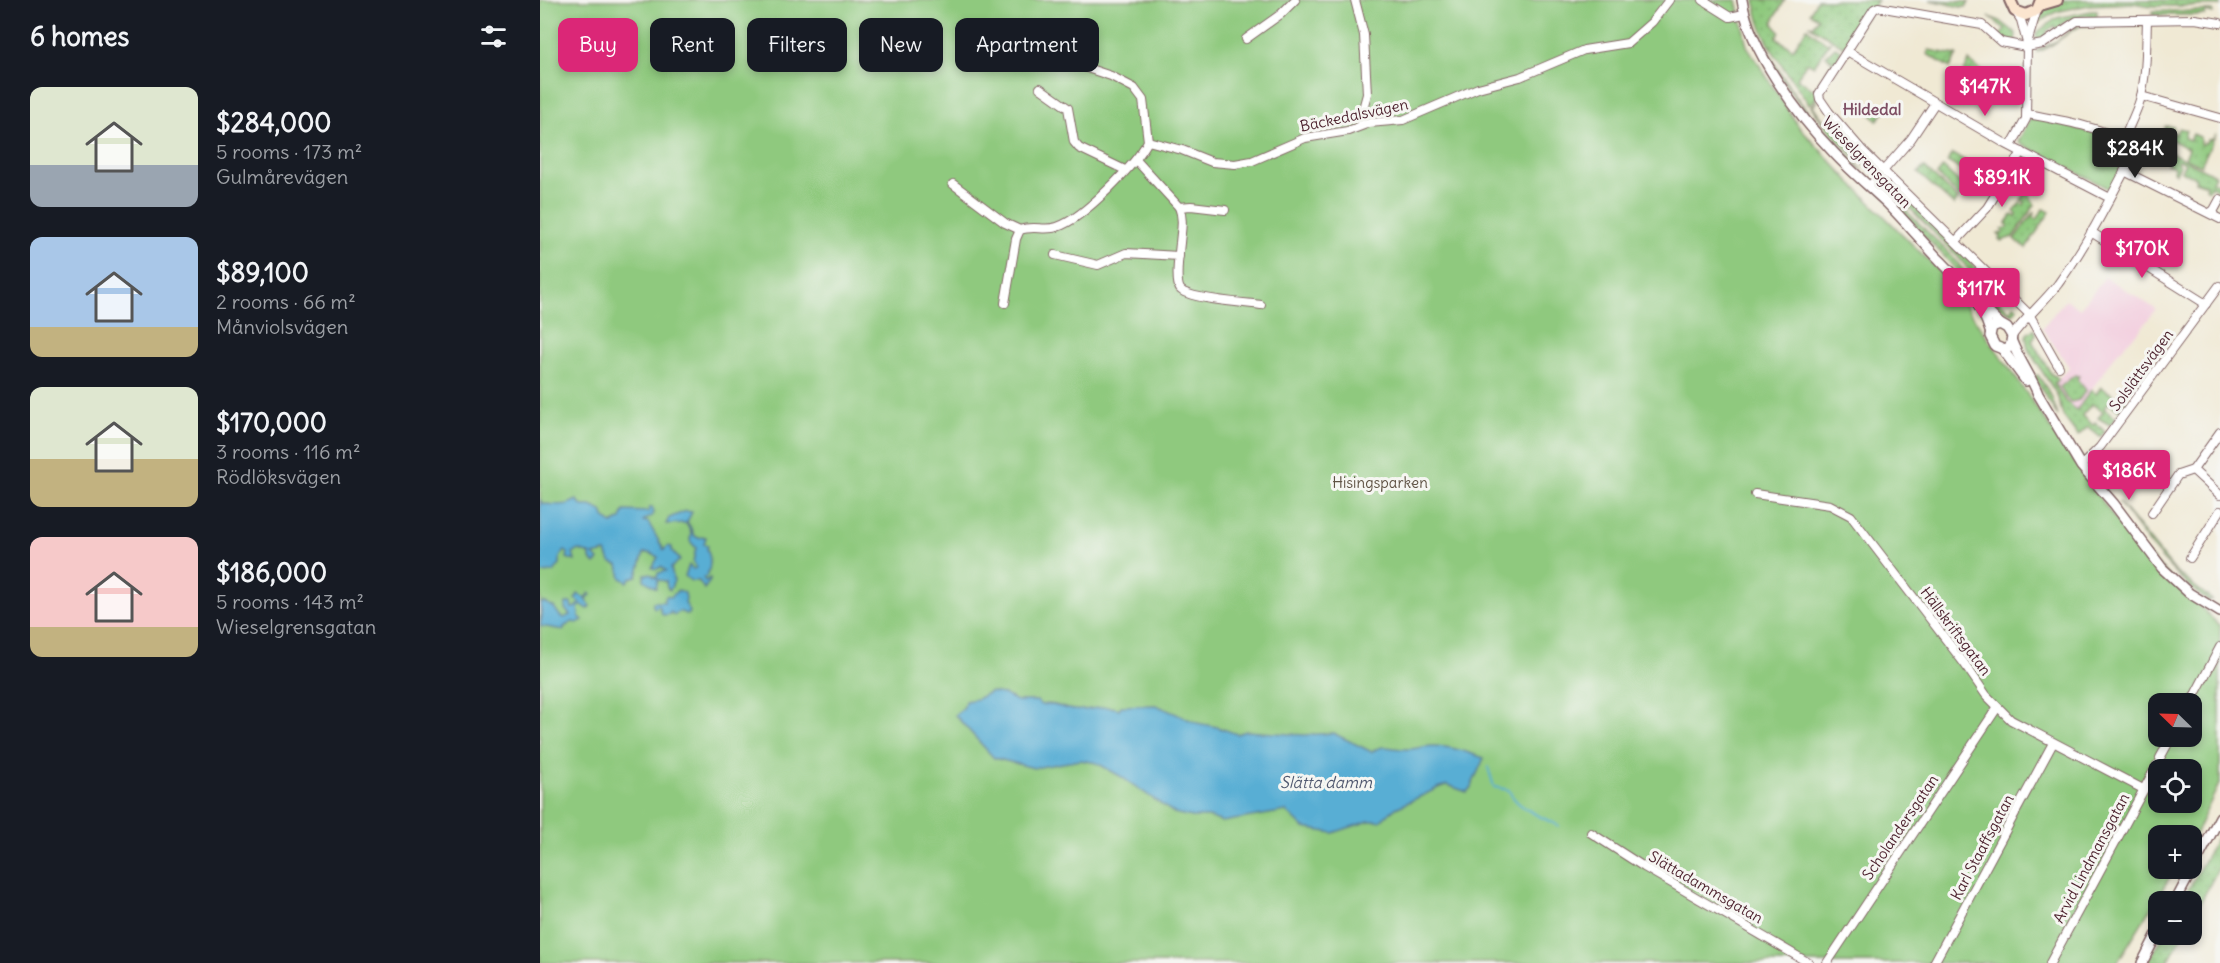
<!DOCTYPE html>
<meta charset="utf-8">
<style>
body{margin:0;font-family:Delius,sans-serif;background:#20242c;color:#f1f3f6;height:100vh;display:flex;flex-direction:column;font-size:22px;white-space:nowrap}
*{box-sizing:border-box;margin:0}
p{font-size:20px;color:#9ea1a6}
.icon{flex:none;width:33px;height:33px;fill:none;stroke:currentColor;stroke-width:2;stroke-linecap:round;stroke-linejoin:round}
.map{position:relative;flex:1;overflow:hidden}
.side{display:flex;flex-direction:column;background:#171b24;width:540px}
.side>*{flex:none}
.hud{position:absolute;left:18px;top:18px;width:570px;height:54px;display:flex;gap:12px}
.needle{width:39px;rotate:293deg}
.controls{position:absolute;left:1608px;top:693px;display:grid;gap:12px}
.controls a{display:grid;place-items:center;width:54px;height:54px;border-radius:12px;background:#171b24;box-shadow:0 3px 9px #0003;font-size:30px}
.price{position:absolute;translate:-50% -51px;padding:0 14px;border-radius:6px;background:#db2777;color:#fff;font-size:20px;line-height:39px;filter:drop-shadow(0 2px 3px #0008)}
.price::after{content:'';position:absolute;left:50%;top:36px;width:18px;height:14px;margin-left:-9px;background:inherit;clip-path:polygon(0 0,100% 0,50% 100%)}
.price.on{background:#222;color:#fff}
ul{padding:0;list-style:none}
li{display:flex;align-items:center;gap:18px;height:150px;padding:0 30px}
li span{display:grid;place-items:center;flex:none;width:168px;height:120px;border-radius:12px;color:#555}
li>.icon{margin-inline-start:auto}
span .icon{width:72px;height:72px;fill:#fffc;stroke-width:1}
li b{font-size:26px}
h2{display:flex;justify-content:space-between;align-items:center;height:72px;padding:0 30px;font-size:26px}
.chip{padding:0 21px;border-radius:12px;background:#171b24;box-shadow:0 3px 9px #0003;font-size:21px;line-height:54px}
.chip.on{background:#db2777;color:#fff}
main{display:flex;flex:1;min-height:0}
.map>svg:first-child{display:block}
</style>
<main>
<section class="side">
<h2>6 homes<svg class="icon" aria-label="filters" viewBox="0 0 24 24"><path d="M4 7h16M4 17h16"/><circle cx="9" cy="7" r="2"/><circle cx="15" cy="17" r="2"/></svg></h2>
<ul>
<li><span style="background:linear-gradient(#dfe7d0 65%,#9aa5b1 0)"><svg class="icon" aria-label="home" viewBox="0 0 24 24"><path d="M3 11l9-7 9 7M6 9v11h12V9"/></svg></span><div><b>$284,000</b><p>5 rooms · 173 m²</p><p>Gulmårevägen</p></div></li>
<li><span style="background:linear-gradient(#a9c7e8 75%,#c2b280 0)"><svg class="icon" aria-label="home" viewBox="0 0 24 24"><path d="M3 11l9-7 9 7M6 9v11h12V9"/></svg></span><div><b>$89,100</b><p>2 rooms · 66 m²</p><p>Månviolsvägen</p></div></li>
<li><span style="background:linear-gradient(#dfe7d0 60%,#c2b280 0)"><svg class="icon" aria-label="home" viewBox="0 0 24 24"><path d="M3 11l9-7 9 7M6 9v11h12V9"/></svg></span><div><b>$170,000</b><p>3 rooms · 116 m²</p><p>Rödlöksvägen</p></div></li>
<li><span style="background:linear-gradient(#f6c9c9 75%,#c2b280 0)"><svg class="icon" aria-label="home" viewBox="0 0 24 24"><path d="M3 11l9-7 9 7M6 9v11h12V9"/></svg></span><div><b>$186,000</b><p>5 rooms · 143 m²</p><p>Wieselgrensgatan</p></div></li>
</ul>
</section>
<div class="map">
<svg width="1680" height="963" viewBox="0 0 1680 963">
<defs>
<pattern id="grass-dots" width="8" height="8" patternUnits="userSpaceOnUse" patternTransform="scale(1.5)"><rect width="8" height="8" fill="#8fc97e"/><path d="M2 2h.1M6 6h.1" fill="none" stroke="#7dac6d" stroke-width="1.8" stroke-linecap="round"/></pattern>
<pattern id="garden-furrows" width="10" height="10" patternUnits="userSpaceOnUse" patternTransform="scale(1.5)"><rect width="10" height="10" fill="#8fc97e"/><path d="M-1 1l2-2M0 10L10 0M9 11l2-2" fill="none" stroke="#7dac6d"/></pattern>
</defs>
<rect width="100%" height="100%" fill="#f6f6f2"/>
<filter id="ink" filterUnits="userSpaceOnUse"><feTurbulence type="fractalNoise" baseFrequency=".0167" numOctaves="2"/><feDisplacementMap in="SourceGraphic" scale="12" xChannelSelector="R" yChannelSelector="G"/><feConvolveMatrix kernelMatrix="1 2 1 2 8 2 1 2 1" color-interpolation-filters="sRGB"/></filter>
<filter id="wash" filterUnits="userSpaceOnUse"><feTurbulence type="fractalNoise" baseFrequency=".008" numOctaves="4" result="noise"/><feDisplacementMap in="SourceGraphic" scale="24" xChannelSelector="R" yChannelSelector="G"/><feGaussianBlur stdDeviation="1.35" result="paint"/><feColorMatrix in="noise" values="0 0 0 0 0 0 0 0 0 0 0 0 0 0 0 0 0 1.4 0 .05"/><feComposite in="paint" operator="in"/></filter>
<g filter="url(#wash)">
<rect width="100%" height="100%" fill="#f0e9d4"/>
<!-- built -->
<path fill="#f3cfdf" d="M 1565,277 L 1616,309 L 1601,329 L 1578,352 L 1537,410 L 1525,401 L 1514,382 L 1530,368 L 1502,328 L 1526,299 L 1540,309 Z"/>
<!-- grass -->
<g fill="url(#grass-dots)" stroke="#6c7454" stroke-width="1.5">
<path d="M 1207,0 L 1210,0 C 1215,41 1255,99 1283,129 C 1295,143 1310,155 1322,170 C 1284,142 1209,47 1207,0 Z"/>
<path d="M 1215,0 L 1245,0 L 1235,17 L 1233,24 L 1240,32 L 1236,38 L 1253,49 L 1267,28 L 1287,43 L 1290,42 L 1274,66 L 1267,62 L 1257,78 L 1274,90 L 1293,61 L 1286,56 L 1295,47 L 1302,51 L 1276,94 L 1276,99 L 1269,104 C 1248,73 1218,39 1215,0 Z"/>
<path d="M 1277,0 L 1338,0 L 1304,47 L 1269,25 L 1273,26 L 1278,18 L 1270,13 Z"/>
<path d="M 1390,0 L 1429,2 L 1426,7 L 1421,7 Z"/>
<path d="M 1525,0 L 1680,0 L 1680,6 L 1612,6 L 1593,3 L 1549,5 L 1516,12 L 1494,25 C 1496,9 1512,3 1525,0 Z"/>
<path d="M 1551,11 L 1557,11 L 1557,18 L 1544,16 L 1533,21 L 1531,19 L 1522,24 L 1517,31 L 1514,26 L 1506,32 L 1509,38 L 1497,44 L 1496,33 L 1517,18 Z"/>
<path d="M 1613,11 L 1673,11 L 1673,14 L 1666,12 L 1665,15 L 1612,15 Z"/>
<path d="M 1449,17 L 1460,21 L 1476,33 L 1475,45 L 1459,37 L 1465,29 Z"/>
<path d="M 1601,23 L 1603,25 L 1541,26 C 1525,32 1515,47 1497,52 L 1497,50 L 1517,41 L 1536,26 Z"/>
<path d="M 1277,101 L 1273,106 L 1286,124 L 1292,120 C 1294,131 1304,130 1309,139 C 1311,143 1311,146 1314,148 L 1318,150 L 1337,169 L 1336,174 C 1311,155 1288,131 1271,106 Z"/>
<path d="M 1625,126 L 1633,127 L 1632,133 L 1635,134 L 1639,128 L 1646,130 L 1644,138 L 1650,140 L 1653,134 L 1660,137 L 1660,144 L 1662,145 L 1663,142 L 1666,143 L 1667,140 L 1673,139 L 1676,134 L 1661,165 L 1645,158 L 1649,149 L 1626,137 L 1623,131 Z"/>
<path d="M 1632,153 L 1675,175 L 1672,181 L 1680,185 L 1680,190 L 1671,207 L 1666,204 L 1672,204 L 1679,190 L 1671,186 L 1669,190 L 1666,188 L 1667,185 L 1655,181 L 1656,178 L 1641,171 L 1645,163 L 1639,160 L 1637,163 L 1640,165 L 1636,173 L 1633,171 L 1634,167 L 1627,164 Z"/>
<path d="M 1413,154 L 1440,169 L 1431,181 C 1427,175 1413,164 1407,162 Z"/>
<path d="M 1384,167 L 1418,199 L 1414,205 L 1378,173 Z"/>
<path d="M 1403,167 L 1422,185 L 1428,187 L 1420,197 L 1397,175 Z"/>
<path d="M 1346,178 L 1429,258 L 1429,261 L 1438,271 L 1441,271 L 1452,287 L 1457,287 L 1461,292 L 1456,298 L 1470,311 L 1475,305 L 1478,308 L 1473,314 L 1460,308 L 1419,258 L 1341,179 Z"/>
<path d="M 1339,184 L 1410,254 L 1455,308 L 1455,313 L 1402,254 L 1370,222 Z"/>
<path d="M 1487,191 L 1495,205 L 1473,237 L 1461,241 L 1459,239 L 1461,236 L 1458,234 L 1464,233 L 1462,229 L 1468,228 L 1469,226 L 1466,224 L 1472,215 L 1476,217 L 1477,214 L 1474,212 L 1480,203 L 1484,205 L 1485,202 L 1481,200 Z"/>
<path d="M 1503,209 L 1510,212 L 1486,248 L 1474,239 L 1494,212 L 1493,217 L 1497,220 Z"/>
<path d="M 1494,329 L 1496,334 L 1492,341 L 1512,375 L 1516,376 L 1518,380 L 1514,383 L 1525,401 L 1537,410 L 1551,390 L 1556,394 L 1561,387 L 1575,396 L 1573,399 L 1579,403 L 1583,399 L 1587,402 L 1580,411 L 1568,403 L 1564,408 L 1576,418 L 1570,425 L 1558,418 L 1563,412 L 1552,404 L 1542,415 L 1553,425 L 1555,422 L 1565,432 L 1560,437 L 1548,427 L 1538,436 L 1523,416 L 1517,395 L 1488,349 L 1486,337 L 1487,334 Z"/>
<path d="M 1498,375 L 1511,395 L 1518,416 L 1493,376 Z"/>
<path d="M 1535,375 L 1539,376 L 1537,379 L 1546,390 L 1539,400 L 1531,402 L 1526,398 L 1520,387 Z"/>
<path d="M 1578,501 L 1634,570 L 1672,600 L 1668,601 C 1629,574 1605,538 1578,501 Z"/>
<path d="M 1680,831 L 1680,865 L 1652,919 L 1652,902 L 1642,901 Z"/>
<path d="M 1624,934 L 1643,935 L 1627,963 L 1608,963 Z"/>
</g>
<!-- park -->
<g fill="#8fc97e" stroke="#6c7454" stroke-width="1.5" fill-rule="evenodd">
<path d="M 0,0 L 1197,0 L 1207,46 L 1259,127 L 1314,186 L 1406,278 L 1581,528 L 1680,626 L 1680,782 L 1654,837 L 1652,841 L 1652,836 L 1618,836 L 1618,868 L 1635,869 L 1577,963 L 0,963 ZM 1618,704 L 1652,704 L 1652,736 L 1618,736 ZM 1618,770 L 1652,770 L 1652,802 L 1618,802 Z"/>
<path d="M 1495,118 L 1560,134 L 1589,145 L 1591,150 L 1571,190 L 1478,142 L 1490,119 Z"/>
</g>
<!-- garden -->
<g fill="url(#garden-furrows)" stroke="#6c7454" stroke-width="1.5">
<path d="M 1389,50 L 1417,55 L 1410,68 L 1387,54 Z"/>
<path d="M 1429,61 L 1449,76 L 1460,80 L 1459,93 L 1449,85 L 1423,74 Z"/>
<path d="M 1335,104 L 1346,110 L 1337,121 L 1329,112 Z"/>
</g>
<!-- water -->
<g fill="#58aed4" stroke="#516680" stroke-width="1.5">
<path d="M 0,499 L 2,503 C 7,505 23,505 28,504 C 31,503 34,501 37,500 L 42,506 L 51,506 L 62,511 L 64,517 L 72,524 L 81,519 L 84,511 L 108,512 L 110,507 L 112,507 L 114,511 L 112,516 L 103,521 L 108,522 L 124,550 L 128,546 L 132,547 L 132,551 L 140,560 L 131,568 L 134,581 L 130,590 L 127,588 L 126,581 L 118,580 L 116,588 L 104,580 L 105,574 L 110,574 L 117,578 L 118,573 L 126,571 L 121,567 L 117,569 L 112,568 L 118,557 L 110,553 L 104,553 L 97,576 L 90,578 L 88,582 L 81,578 L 78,565 L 70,562 L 66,552 L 53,555 L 59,560 L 55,564 L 50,559 L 50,554 L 39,550 L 33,552 L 35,561 L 27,558 L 28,553 L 25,551 L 20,557 L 20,565 L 13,572 L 0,573 Z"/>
<path d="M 146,511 L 152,512 L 147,522 C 157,534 148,539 166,537 L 164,544 L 168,546 L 167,549 C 171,557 171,569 166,577 L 163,577 L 165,581 L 170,578 L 170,581 L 164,589 L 159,581 L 151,581 L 145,576 L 149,565 L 153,569 L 156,568 L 153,562 L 156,548 L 150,541 L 151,533 L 146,523 L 126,524 L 129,518 Z"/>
<path d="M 138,590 L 145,593 L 146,599 L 145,603 L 150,612 L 148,615 L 139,611 L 134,615 L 131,612 L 130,614 L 123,615 L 120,611 L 120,607 L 118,606 L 115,608 L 113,606 L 113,602 L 124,602 L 126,596 L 131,597 Z"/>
<path d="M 49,593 L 51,595 L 45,599 L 50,606 L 48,609 L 42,605 L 38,608 L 39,616 L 43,620 L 37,623 L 32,622 L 24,627 L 24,630 L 0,626 L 2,616 L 0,605 L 3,602 L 14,607 L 20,616 L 24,618 L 30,615 L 25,609 L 26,603 L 31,603 L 32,608 L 36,607 L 40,603 L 35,599 L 38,594 L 45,598 Z"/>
<path d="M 450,692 L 463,694 L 477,701 L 497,701 L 501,705 C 514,702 522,709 535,710 C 550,712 563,703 579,709 L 581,706 L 616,705 L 657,723 L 677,727 L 697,734 L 706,731 L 764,735 L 793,733 L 832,752 C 842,743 852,749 864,749 C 874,750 883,746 892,746 C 910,746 927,752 944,758 L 931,787 L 927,792 L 907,785 L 898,788 L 856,808 L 840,821 L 829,821 L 793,833 L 764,828 L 746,811 L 682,822 L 669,817 L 651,817 L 634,813 L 580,776 L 557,763 L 540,760 L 494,768 L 454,758 L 415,715 L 424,707 L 425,701 L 437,699 Z"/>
</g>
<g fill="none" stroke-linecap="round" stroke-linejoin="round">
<!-- stream -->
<path stroke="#58aed4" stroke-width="2" d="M 948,767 L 954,787 L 969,790 C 975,808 1003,817 1019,826"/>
</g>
</g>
<g filter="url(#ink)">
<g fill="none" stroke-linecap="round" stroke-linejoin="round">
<defs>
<g id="minor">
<path d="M 815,0 L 824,35 L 827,94 L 821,116 L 822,125"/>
<path d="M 1163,0 L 1190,17 L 1204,14"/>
<path d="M 1476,12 L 1481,20 L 1487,43"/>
<path d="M 706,39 L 741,14 L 755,0"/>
<path d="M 466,41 L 571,76 L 594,88 L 603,100 L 608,141"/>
<path d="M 1307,51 L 1466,144 L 1570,198"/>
<path d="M 500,88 L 528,108 L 534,142 L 539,148 L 585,170"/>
<path d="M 1601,96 L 1680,118"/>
<path d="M 1584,139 C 1589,126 1596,113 1600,100 C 1607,74 1606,46 1607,20"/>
<path d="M 1471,146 L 1486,119 L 1487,43 L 1497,10"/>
<path d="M 596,160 L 639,207 C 644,219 641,230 640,243 C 639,253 635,281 640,289 C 647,299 707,303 721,305"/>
<path d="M 1584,171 L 1680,219"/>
<path d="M 413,184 L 465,223 L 480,230"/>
<path d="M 1329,187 L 1371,139 L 1395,103"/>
<path d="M 639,207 L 651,206 L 685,210"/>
<path d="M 1670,213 L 1674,210 L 1680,199"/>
<path d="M 1551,232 L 1666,304"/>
<path d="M 1416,241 L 1447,208 L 1482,152"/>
<path d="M 515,255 L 558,265 L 586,253 L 639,256"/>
<path d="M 465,303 L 476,239 L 480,230 C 493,225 505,231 517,227 C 543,219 596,164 608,141 L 642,150 L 672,162 L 695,164 L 712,161 L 765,138 L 808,131 L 829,123 L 863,120 L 938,88 L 980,77 L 1044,50 L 1088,43 L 1112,22 L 1129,0"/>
<path d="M 1472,336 C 1486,317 1504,302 1518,284 C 1548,243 1571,197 1594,153 L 1595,146 C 1566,128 1521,120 1487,114"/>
<path d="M 1519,367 L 1489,314 L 1322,150 L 1289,112 L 1280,99 L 1279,94 L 1334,9 L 1338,7 L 1442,25 L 1461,42 L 1486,47 L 1503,44 L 1537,21 L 1655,19 L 1680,23"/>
<path d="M 1680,432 L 1653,470 L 1680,495"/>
<path d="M 1541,466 L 1560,447 L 1679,286"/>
<path d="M 1215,494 L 1290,505 L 1311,516 L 1424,663 L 1446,695 L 1471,720 L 1603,789"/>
<path d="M 1612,513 L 1638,475 L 1653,470"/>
<path d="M 1650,558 L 1680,511"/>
<path d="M 1650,704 L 1680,647"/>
<path d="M 1620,758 L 1632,736"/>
<path d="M 1051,833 L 1104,867 L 1269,963"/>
<path d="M 1287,963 L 1457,708"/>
<path d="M 1394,963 L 1513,743"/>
<path d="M 1510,963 L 1617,765"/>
</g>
<g id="tertiary">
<path d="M 1202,0 C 1209,50 1260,118 1295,154 C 1312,172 1330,187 1348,204 C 1364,220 1379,238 1394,254 C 1416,277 1441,300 1450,331"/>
<path d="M 1439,303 L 1460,324"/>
<path d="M 1460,324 L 1467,328 L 1472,336 L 1470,347 L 1465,350 L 1455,346 L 1450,336 L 1452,327 Z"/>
<path d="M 1472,342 C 1479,360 1491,376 1498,394 L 1541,466 L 1574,504 L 1622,568 L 1649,593 L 1680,612"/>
<path d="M 1463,350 L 1486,381"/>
<path d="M 1635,902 L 1680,817"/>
<path d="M 1602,963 L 1618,932"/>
</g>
<g id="secondary">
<path d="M 1470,0 L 1475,11 L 1486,15 L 1497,10 L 1501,0"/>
<path d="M 1500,5 L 1517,0"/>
</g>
</defs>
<!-- minor casing -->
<use href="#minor" stroke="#846666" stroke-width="10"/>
<!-- tertiary casing -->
<use href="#tertiary" stroke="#846666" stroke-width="12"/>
<!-- secondary casing -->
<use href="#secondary" stroke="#846666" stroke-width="14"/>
<!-- minor -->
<use href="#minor" stroke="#fff" stroke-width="8"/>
<!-- tertiary -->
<use href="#tertiary" stroke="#fff" stroke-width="9"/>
<!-- secondary -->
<use href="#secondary" stroke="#fbe5cf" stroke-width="10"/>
</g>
</g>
<g text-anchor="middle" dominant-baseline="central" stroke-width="6" stroke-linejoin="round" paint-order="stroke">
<!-- street labels -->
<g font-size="15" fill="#4a1f2b" stroke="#f6f6f2">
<text transform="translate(814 115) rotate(-12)">Bäckedalsvägen</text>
<text transform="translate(1327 162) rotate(46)">Wieselgrensgatan</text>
<text transform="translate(1601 370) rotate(-54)">Solslättsvägen</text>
<text transform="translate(1416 631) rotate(53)">Hällskriftsgatan</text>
<text transform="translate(1360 827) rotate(-56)">Scholandersgatan</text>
<text transform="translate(1442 847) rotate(-62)">Karl Staaffsgatan</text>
<text transform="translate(1551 858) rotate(-62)">Arvid Lindmansgatan</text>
<text transform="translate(1166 887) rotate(30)">Slättadammsgatan</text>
</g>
<!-- park labels -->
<g font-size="15" fill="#5f5244" stroke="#f6f6f2">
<text x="840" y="482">Hisingsparken</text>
</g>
<!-- neighbourhood labels -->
<g font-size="16" font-weight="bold" fill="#7e4f64" stroke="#f6f6f2">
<text x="1332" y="109">Hildedal</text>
</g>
<!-- water labels -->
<g font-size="16" font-style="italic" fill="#50586f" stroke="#f6f6f2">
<text x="786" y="782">Slätta damm</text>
</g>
</g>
</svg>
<div class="controls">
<a><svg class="needle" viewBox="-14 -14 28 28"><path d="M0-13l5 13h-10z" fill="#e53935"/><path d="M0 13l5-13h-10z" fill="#9ea1a6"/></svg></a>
<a><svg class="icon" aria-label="locate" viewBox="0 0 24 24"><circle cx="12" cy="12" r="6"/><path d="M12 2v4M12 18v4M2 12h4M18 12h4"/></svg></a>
<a>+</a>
<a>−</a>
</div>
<b class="price" style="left:1445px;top:117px">$147K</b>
<b class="price on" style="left:1595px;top:179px">$284K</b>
<b class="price" style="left:1462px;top:208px">$89.1K</b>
<b class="price" style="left:1602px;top:279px">$170K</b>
<b class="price" style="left:1441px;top:319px">$117K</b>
<b class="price" style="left:1589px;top:501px">$186K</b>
<div class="hud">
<a class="chip on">Buy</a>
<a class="chip">Rent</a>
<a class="chip">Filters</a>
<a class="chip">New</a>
<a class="chip">Apartment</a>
</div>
</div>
</main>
